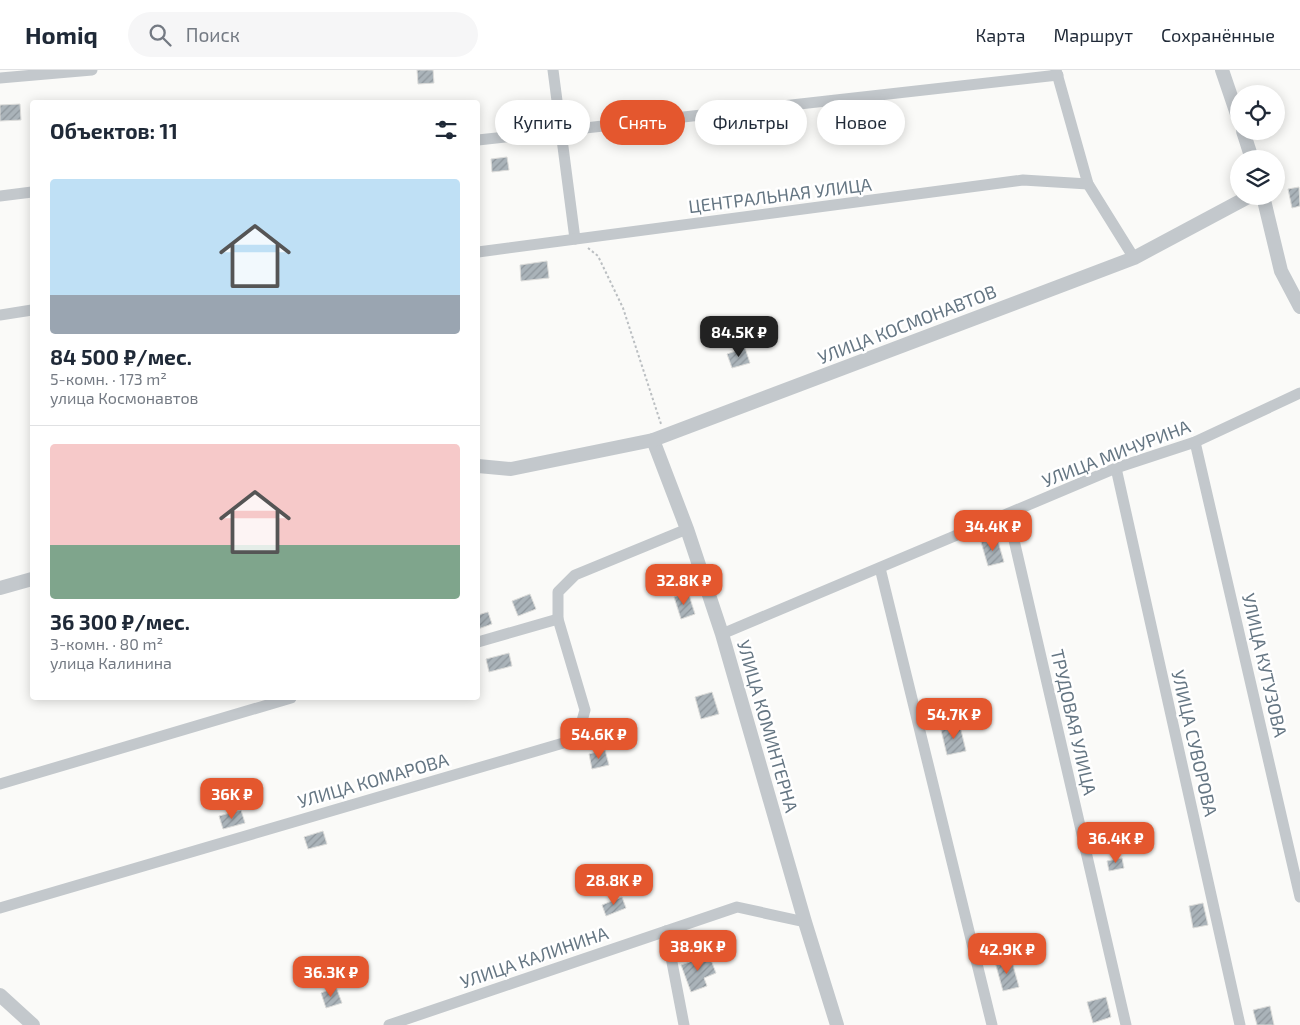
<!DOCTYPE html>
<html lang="ru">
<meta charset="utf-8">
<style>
body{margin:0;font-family:"Exo 2",sans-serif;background:#f6f6f7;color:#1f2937;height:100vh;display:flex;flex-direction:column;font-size:19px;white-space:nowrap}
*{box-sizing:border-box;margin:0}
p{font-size:16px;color:#747a83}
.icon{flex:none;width:28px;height:28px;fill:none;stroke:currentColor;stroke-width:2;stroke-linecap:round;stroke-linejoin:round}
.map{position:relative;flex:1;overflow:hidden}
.details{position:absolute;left:30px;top:30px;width:450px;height:600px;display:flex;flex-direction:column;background:#fff;border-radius:5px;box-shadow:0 2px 12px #0003}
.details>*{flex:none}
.hud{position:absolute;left:495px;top:30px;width:475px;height:45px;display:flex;gap:10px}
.buttons{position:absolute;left:1230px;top:15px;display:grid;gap:10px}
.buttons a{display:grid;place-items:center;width:55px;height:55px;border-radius:50%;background:#fff;box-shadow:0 2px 12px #0003;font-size:25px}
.price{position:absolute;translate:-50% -42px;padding:0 11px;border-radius:10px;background:#e4572e;color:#fff;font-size:16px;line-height:32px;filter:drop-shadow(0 1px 2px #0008)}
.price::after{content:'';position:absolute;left:50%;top:30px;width:15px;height:11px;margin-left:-8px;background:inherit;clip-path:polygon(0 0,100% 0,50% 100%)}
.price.current{background:#222;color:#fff}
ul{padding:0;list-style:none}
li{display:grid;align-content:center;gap:10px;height:265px;padding:0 20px}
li+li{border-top:1px solid #e0e1e3}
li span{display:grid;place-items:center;height:155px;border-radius:5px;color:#555}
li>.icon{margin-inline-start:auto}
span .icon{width:90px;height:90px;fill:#fffc;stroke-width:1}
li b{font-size:21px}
h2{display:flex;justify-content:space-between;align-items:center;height:60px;padding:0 20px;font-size:21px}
.pill{padding:0 18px;border-radius:22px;background:#fff;box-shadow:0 2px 12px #0003;font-size:18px;line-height:45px}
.pill.current{background:#e4572e;color:#fff}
header{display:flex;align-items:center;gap:30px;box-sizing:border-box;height:70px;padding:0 25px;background:#fff;border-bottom:1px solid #e0e1e3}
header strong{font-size:24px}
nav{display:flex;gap:28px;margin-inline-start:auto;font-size:18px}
.search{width:350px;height:45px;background:#f6f6f7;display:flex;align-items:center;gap:12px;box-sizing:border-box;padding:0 18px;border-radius:28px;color:#747a83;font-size:19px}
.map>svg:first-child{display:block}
</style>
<header>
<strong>Homiq</strong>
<div class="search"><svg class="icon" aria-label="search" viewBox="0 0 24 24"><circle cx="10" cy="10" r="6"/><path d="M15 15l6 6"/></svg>Поиск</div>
<nav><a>Карта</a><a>Маршрут</a><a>Сохранённые</a></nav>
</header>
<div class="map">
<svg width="1300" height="955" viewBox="0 0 1300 955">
<defs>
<pattern id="building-hatch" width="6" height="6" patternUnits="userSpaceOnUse" patternTransform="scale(1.25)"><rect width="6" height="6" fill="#aab3b9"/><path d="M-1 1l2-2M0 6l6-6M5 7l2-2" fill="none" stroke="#8e969c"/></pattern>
</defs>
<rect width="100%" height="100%" fill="#fafaf8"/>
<!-- building -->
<g fill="url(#building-hatch)" stroke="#dcdcda">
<path d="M 417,0 L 433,0 L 434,13 L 418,14 Z"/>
<path d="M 20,34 L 21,50 L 0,51 L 0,35 Z"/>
<path d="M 867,43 L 869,59 L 840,62 L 838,47 Z"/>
<path d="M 507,87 L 509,100 L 492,102 L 491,89 Z"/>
<path d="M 1299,117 L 1300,136 L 1292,138 L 1288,119 Z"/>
<path d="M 547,191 L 549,208 L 521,211 L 520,195 Z"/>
<path d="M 745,278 L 750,293 L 732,298 L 727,284 Z"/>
<path d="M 997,468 L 1004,492 L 988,496 L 981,472 Z"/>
<path d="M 688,522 L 695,544 L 681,549 L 674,527 Z"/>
<path d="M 530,524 L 536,539 L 518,546 L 512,531 Z"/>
<path d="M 488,542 L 492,554 L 478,559 L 478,545 Z"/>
<path d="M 509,583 L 512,596 L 489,602 L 486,589 Z"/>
<path d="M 712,622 L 719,644 L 701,649 L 695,627 Z"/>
<path d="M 960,656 L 966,681 L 947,685 L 941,660 Z"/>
<path d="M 605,680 L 609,695 L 592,699 L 589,684 Z"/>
<path d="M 241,740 L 245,753 L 223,759 L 219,746 Z"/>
<path d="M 323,761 L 327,774 L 308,779 L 304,767 Z"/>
<path d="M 1122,788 L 1124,798 L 1109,801 L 1107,791 Z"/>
<path d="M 622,827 L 626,838 L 606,846 L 602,835 Z"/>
<path d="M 1203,833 L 1208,855 L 1193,858 L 1189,836 Z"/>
<path d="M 709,885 L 716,903 L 704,908 L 707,916 L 691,922 L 681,895 Z"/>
<path d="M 1011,888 L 1019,917 L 1003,921 L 995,892 Z"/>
<path d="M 336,917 L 342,933 L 326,938 L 321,923 Z"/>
<path d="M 1106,927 L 1111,947 L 1093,953 L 1087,932 Z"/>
<path d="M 1270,936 L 1274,955 L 1257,955 L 1253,940 Z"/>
</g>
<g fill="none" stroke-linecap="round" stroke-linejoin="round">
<!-- path -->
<path stroke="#bbbfc2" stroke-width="2" stroke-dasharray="2.5 2.5" stroke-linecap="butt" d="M 588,178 L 598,186 L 623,238 L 661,354"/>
<!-- minor -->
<g stroke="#c3c8cc" stroke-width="11">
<path d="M 553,0 L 575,169"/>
<path d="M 1056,0 L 1088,114 L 1134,188"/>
<path d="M 0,8 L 92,0"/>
<path d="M 478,70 L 1058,5"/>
<path d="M 0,126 L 32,122"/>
<path d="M 478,182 L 1023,110 L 1088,114"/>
<path d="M 0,245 L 32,240"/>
<path d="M 1195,372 L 1300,827"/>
<path d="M 1116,398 L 1240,955"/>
<path d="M 1008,444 L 1126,955"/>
<path d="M 880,498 L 992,955"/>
<path d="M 722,564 L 1116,398 L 1195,372 L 1300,323"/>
<path d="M 478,572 L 558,549"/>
<path d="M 0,714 L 291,628"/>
<path d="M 0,838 L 577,669 L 585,640 L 558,549 L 558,522 L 575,505 L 687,459"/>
<path d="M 666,861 L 684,955"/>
<path d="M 389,955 L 737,837 L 805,852"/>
</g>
<!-- tertiary -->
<g stroke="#c3c8cc" stroke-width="14">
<path d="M 1222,0 L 1239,50"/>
<path d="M 1243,61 L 1252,89"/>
<path d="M 1263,126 L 1281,201 L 1300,237"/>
<path d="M 653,370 L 687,459 L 722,564 L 805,852 L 837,955"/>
<path d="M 478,396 L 511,399 L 653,370 L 1134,188 L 1250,126"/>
<path d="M 0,518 L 32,509"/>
<path d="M 0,925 L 33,955"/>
</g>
</g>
<g text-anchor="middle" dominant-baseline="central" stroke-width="5" stroke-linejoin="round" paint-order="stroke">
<!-- street labels -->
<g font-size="18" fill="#657683" stroke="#fff">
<text transform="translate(780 125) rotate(-7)">ЦЕНТРАЛЬНАЯ УЛИЦА</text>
<text transform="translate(907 254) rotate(-21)">УЛИЦА КОСМОНАВТОВ</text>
<text transform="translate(1116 383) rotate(-21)">УЛИЦА МИЧУРИНА</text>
<text transform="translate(1265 595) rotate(77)">УЛИЦА КУТУЗОВА</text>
<text transform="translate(1074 652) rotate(77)">ТРУДОВАЯ УЛИЦА</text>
<text transform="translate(768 656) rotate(74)">УЛИЦА КОМИНТЕРНА</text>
<text transform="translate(1195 673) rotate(77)">УЛИЦА СУВОРОВА</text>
<text transform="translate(373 710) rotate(-16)">УЛИЦА КОМАРОВА</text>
<text transform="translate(534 887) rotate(-19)">УЛИЦА КАЛИНИНА</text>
</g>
</g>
</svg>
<div class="buttons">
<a><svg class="icon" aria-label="locate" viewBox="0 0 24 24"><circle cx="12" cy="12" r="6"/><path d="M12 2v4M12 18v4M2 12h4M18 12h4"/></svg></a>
<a><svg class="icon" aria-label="layers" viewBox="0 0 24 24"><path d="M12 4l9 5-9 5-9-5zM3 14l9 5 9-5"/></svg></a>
</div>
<b class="price current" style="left:739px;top:288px">84.5K ₽</b>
<b class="price" style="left:993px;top:482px">34.4K ₽</b>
<b class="price" style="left:684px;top:536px">32.8K ₽</b>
<b class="price" style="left:954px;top:670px">54.7K ₽</b>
<b class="price" style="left:599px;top:690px">54.6K ₽</b>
<b class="price" style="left:232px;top:750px">36K ₽</b>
<b class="price" style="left:1116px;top:794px">36.4K ₽</b>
<b class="price" style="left:614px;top:836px">28.8K ₽</b>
<b class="price" style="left:698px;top:902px">38.9K ₽</b>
<b class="price" style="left:1007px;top:905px">42.9K ₽</b>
<b class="price" style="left:331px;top:928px">36.3K ₽</b>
<div class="hud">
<a class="pill">Купить</a>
<a class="pill current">Снять</a>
<a class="pill">Фильтры</a>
<a class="pill">Новое</a>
</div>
<section class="details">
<h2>Объектов: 11<svg class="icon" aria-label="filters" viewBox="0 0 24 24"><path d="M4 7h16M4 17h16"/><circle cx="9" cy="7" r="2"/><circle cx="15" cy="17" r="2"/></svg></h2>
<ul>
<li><span style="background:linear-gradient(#bfe0f5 75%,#9aa5b1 0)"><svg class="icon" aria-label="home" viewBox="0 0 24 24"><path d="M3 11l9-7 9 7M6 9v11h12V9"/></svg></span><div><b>84 500 ₽/мес.</b><p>5-комн. · 173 m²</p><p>улица Космонавтов</p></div></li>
<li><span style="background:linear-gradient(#f6c9c9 65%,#7fa58c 0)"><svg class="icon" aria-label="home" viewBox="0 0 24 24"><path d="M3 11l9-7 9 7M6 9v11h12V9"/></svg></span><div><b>36 300 ₽/мес.</b><p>3-комн. · 80 m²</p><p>улица Калинина</p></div></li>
</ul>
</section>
</div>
